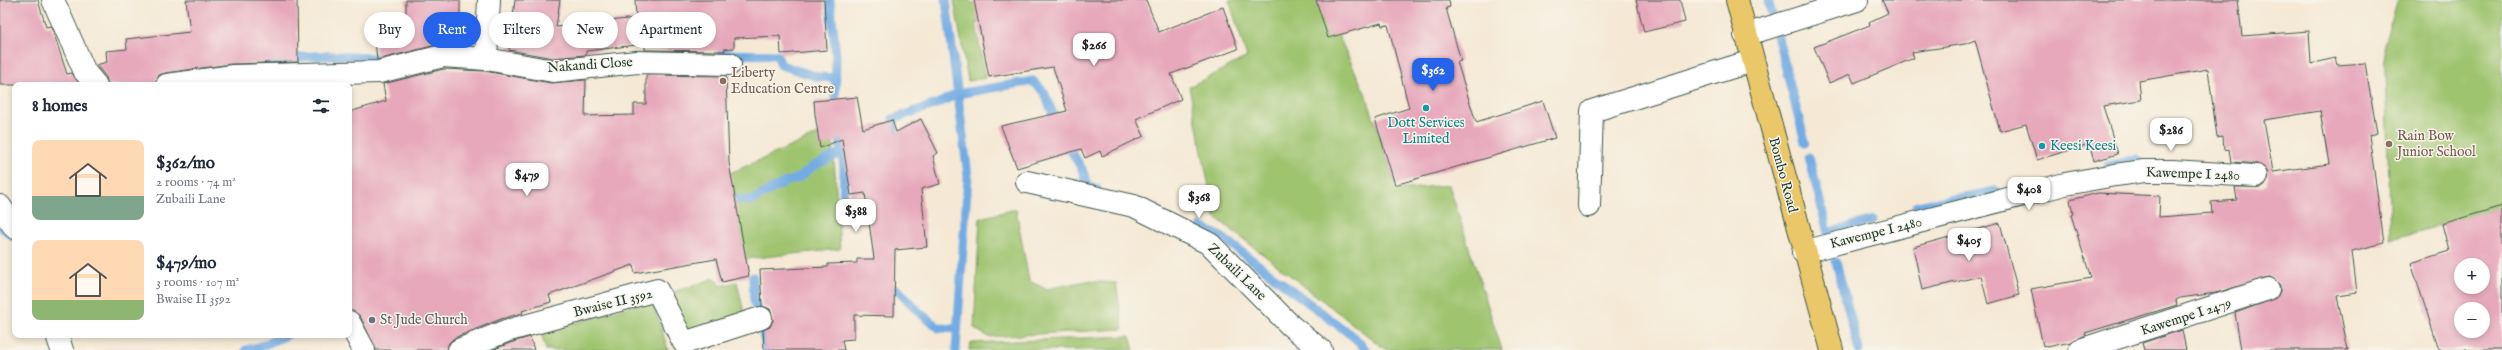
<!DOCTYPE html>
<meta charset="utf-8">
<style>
body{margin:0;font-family:"IM FELL English",serif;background:#f6f6f7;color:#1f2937;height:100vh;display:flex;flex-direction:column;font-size:15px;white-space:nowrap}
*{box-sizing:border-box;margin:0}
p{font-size:13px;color:#747a83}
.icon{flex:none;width:22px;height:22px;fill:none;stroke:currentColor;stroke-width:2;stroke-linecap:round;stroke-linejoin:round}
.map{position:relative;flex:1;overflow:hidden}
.sheet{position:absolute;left:12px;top:82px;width:340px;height:256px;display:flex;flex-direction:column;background:#fff;border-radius:8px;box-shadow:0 2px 6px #0003}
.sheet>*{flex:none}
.guide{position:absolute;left:364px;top:12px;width:380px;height:36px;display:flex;gap:8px}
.fabs{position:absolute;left:2454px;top:258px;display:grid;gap:8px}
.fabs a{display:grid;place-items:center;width:36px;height:36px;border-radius:50%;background:#fff;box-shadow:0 2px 6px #0003;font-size:20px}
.price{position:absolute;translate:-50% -34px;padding:0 9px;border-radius:8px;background:#fff;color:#222;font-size:13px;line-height:26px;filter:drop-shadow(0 1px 2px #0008)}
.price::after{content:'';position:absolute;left:50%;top:24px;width:12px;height:9px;margin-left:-6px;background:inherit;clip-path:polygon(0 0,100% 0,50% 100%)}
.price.current{background:#2563eb;color:#fff}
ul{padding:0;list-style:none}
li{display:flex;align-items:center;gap:12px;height:100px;padding:0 20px}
li span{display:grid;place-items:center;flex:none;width:112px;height:80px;border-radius:8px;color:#555}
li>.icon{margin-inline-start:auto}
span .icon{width:48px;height:48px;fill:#fffc;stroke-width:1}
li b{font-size:17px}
h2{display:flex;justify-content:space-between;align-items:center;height:48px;padding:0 20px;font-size:17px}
.tag{padding:0 14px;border-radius:18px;background:#fff;box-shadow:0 2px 6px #0003;font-size:14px;line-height:36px}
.tag.current{background:#2563eb;color:#fff}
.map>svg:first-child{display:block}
</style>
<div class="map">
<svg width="2502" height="350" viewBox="0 0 2502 350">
<rect width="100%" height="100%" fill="#f7f3e8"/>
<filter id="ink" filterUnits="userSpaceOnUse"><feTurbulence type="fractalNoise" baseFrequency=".025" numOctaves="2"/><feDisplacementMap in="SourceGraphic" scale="8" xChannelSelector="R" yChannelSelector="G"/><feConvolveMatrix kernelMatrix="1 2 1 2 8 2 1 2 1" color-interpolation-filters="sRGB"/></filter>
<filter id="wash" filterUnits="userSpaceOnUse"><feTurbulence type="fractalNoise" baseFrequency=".012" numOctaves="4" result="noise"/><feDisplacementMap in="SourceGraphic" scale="16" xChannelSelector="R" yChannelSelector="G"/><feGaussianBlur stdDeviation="0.9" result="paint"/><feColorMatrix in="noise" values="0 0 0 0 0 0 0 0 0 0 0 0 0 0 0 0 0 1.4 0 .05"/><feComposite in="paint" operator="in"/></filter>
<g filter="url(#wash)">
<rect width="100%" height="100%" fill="#f5e9d5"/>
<!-- green -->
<g fill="#9fc46f" stroke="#5f8052">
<path d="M 954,0 L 970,0 L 971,3 L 982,1 L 986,21 L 976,23 L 985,78 L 968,81 Z"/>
<path d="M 1229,0 L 1322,0 L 1366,95 L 1397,190 L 1449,185 L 1502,350 L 1386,350 L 1215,217 L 1189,87 L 1247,57 Z"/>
<path d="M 2398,0 L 2502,0 L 2502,209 L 2391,239 L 2384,43 Z"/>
<path d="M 832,128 L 840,249 L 736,260 L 717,179 Z"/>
<path d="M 1016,209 L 1029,281 L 1046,289 L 1087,281 L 1116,283 L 1123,329 L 988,337 L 974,328 L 980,218 Z"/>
<path d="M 715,278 L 720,286 L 737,282 L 745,317 L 683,334 L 670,293 Z"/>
<path d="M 652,299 L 668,350 L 546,350 L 541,333 Z"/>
<path d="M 1130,336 L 1134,350 L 969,350 L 970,343 Z"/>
</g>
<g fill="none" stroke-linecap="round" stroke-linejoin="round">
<!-- stream -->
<g stroke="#73ace3" stroke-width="9">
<path d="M 830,0 L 836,55 L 835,110"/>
<path d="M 946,0 L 968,176 L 956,350"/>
<path d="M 1768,0 L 1805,142"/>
<path d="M 722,54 L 777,55 L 781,65 L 818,77 L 836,78"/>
<path d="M 262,69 C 304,45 356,62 402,57"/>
<path d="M 838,129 L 844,167 L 843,209"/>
<path d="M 894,134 L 893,119 L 939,103 L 957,94 L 1033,81 L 1044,92 L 1058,126"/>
<path d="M 1066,143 L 1082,169 L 1088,187 L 1097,189"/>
<path d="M 1809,157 L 1828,233 L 1873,220"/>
<path d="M 2108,166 L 2136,159 L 2140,163"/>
<path d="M 844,177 L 861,176"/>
<path d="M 725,198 L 751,201 L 783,183 L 799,178 L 812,167 L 842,152"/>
<path d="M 1917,206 L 1996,191"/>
<path d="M 0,227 L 14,237"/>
<path d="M 1201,227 L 1223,238 L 1355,338 L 1366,350"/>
<path d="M 1836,262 L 1859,350"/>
<path d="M 753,277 L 754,300 L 767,350"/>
<path d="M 897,289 L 920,313 L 939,328 L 957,329"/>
<path d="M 246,350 L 259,347 L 287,335"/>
</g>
</g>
<g id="blocks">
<!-- building -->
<g fill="#e7a8bc" fill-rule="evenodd">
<path d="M 0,0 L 38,0 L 46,27 L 51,26 L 52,28 L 67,74 L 72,73 L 80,85 L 0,85 Z"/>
<path d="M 186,0 L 297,0 L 298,62 L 231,64 L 165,73 L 159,75 L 155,85 L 108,85 L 106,77 L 96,65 L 107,62 L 106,51 L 127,49 L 126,39 L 190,32 Z"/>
<path d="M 406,0 L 460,0 L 460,45 L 440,44 L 377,60 L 373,22 L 406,21 Z"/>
<path d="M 515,0 L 560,0 L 556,27 L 636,18 L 635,0 L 824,0 L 827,50 L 781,54 L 780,36 L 734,38 L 734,48 L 724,49 L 725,51 L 645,50 L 645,44 L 586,51 L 586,55 L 553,58 L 509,50 Z"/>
<path d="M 974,0 L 1146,0 L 1159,32 L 1223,7 L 1238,49 L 1171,74 L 1181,99 L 1136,119 L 1144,136 L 1102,156 L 1100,151 L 1085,158 L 1081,149 L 1017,168 L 1001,126 L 1067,111 L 1053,67 L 989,77 Z"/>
<path d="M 1316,0 L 1449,0 L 1450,7 L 1446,8 L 1461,61 L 1457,62 L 1476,122 L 1543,101 L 1555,138 L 1395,185 L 1375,119 L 1409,108 L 1388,25 L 1382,26 L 1381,23 L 1328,38 Z"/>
<path d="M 1636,0 L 1680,0 L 1685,22 L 1644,32 Z"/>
<path d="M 1882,0 L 2238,0 L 2242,36 L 2309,31 L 2311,64 L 2335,58 L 2337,65 L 2365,63 L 2377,133 L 2369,135 L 2384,243 L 2352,251 L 2357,293 L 2337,296 L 2348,350 L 2241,350 L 2235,313 L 2277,298 L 2280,291 L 2280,285 L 2270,277 L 2216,293 L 2180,298 L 2176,300 L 2177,305 L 2085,333 L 2086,335 L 2071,342 L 2047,347 L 2046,345 L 2043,346 L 2031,289 L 2091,278 L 2071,215 L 2073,214 L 2070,200 L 2098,193 L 2160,196 L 2159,217 L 2212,213 L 2211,202 L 2237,200 L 2235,187 L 2262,187 L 2267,183 L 2267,171 L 2257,164 L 2231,162 L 2229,149 L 2224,150 L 2223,136 L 2217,137 L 2208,69 L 2139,81 L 2141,100 L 2103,106 L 2118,154 L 2094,161 L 2089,144 L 2037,160 L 2026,124 L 2000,131 L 1975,40 L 1965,44 L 1912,52 L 1914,58 L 1854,83 L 1850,74 L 1829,83 L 1814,47 L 1870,25 L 1869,22 L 1888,13 ZM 2320,111 L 2329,164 L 2273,172 L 2264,120 Z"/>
<path d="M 444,69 L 484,71 L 551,83 L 586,80 L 585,116 L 634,115 L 634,104 L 646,104 L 646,75 L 726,76 L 729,163 L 749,276 L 722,282 L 716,259 L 635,273 L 633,265 L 549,295 L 551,302 L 522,311 L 523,313 L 501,319 L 454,338 L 449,343 L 447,350 L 376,350 L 360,316 L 349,310 L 349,112 L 386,101 L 383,84 Z"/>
<path d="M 857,97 L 863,129 L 892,120 L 896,132 L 921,119 L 938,153 L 933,156 L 940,184 L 921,189 L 927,247 L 895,250 L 894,316 L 854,315 L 854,339 L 842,340 L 844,350 L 764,350 L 763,330 L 770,327 L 773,320 L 770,309 L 762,306 L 760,270 L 828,267 L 828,264 L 857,263 L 857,259 L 874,259 L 865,193 L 851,195 L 842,139 L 820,148 L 815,114 L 814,101 Z"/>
<path d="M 2502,206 L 2502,350 L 2439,350 L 2411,263 L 2449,251 L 2442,224 ZM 2461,265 L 2483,265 L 2483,287 L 2461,287 ZM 2461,309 L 2483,309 L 2483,331 L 2461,331 Z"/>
<path d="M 2000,223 L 2019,295 L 1988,304 L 1981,276 L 1922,290 L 1913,247 Z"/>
<path d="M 2182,330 L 2186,350 L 2144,350 L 2142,343 Z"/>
<path d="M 530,337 L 534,350 L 492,350 L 510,343 Z"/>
</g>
</g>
</g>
<g filter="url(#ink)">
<use href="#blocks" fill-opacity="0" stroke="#3f574c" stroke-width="1"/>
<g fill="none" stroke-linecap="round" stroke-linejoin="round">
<defs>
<g id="minor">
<path d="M 53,0 L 85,72 L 96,85"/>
<path d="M 1745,35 L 1857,0"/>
<path d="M 486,59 L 489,0"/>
<path d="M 167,85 L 233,76 L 379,72 L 443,56 L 486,59 L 553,71 L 637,62 L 730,64"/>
<path d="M 1027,182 L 1134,206 L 1210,244 L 1291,326 L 1321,350"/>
<path d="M 0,206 L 15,228"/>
<path d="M 1589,206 L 1592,111 L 1752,61"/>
<path d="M 1803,252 L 2065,184 L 2115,175 L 2144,171 L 2172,171 L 2256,176"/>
<path d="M 349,322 L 364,350"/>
<path d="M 57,335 L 62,350"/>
<path d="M 459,350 L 506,331 L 657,290 L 684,343 L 761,318"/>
<path d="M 2080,350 L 2268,289"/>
</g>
<path id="major" d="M 1737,0 L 1832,350"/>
</defs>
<!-- minor casing -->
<use href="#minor" stroke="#3f574c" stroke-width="24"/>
<!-- major casing -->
<use href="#major" stroke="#3f574c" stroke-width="24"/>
<!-- minor -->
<use href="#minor" stroke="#fff" stroke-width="22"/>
<!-- major -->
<use href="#major" stroke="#eac769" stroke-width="22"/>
</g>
</g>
<!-- markers -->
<g fill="#8d6e63" stroke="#f7f3e8" stroke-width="1.5">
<circle cx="723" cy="81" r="4"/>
<circle cx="2389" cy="144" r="4"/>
</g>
<g fill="#0f9aa8" stroke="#f7f3e8" stroke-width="1.5">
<circle cx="1426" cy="108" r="4"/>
<circle cx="2042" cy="146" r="4"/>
</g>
<circle fill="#6b7280" stroke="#f7f3e8" stroke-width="1.5" cx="372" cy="320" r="4"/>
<g text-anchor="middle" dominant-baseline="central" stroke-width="3" stroke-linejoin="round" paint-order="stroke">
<!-- street labels -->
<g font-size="14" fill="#1f3d34" stroke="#f7f3e8">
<text transform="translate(590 65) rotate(-4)">Nakandi Close</text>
<text transform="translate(2193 174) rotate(2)">Kawempe I 2480</text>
<text transform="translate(1783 175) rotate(75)">Bombo Road</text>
<text transform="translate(1876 233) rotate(-14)">Kawempe I 2480</text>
<text transform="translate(1237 272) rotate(44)">Zubaili Lane</text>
<text transform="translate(613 303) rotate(-14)">Bwaise II 3592</text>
<text transform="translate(2186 317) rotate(-18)">Kawempe I 2479</text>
</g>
<!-- education labels -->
<g font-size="14" fill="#785e54" stroke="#f7f3e8" text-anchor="start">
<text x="731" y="73">Liberty<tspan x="731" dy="16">Education Centre</tspan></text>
<text x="2397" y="136">Rain Bow<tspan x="2397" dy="16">Junior School</tspan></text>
</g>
<!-- culture labels -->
<g font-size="14" fill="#0d838f" stroke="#f7f3e8">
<text x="1426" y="123">Dott Services<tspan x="1426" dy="16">Limited</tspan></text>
<text x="2050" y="146" text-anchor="start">Keesi Keesi</text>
</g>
<!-- worship labels -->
<g font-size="14" fill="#5b616d" stroke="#f7f3e8" text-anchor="start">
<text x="380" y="320">St Jude Church</text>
</g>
</g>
</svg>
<div class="fabs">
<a>+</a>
<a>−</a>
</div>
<b class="price" style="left:1094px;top:67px">$266</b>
<b class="price current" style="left:1433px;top:92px">$362</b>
<b class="price" style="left:2171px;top:152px">$286</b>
<b class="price" style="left:527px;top:197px">$479</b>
<b class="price" style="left:2029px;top:211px">$408</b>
<b class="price" style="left:1199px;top:219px">$368</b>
<b class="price" style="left:856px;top:233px">$388</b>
<b class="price" style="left:1969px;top:262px">$405</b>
<div class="guide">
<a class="tag">Buy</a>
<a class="tag current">Rent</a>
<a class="tag">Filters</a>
<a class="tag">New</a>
<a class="tag">Apartment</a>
</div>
<section class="sheet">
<h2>8 homes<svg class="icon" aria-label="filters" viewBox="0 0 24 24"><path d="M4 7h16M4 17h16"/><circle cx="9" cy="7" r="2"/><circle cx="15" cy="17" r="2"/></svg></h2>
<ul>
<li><span style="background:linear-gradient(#ffd9b3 70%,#7fa58c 0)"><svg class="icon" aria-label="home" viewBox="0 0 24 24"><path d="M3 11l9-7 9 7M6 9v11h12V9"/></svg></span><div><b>$362/mo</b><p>2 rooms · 74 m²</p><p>Zubaili Lane</p></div></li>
<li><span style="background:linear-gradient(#ffd9b3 75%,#8fb573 0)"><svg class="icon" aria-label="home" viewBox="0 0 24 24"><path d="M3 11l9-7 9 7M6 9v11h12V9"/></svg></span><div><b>$479/mo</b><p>3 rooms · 107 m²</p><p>Bwaise II 3592</p></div></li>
</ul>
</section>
</div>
